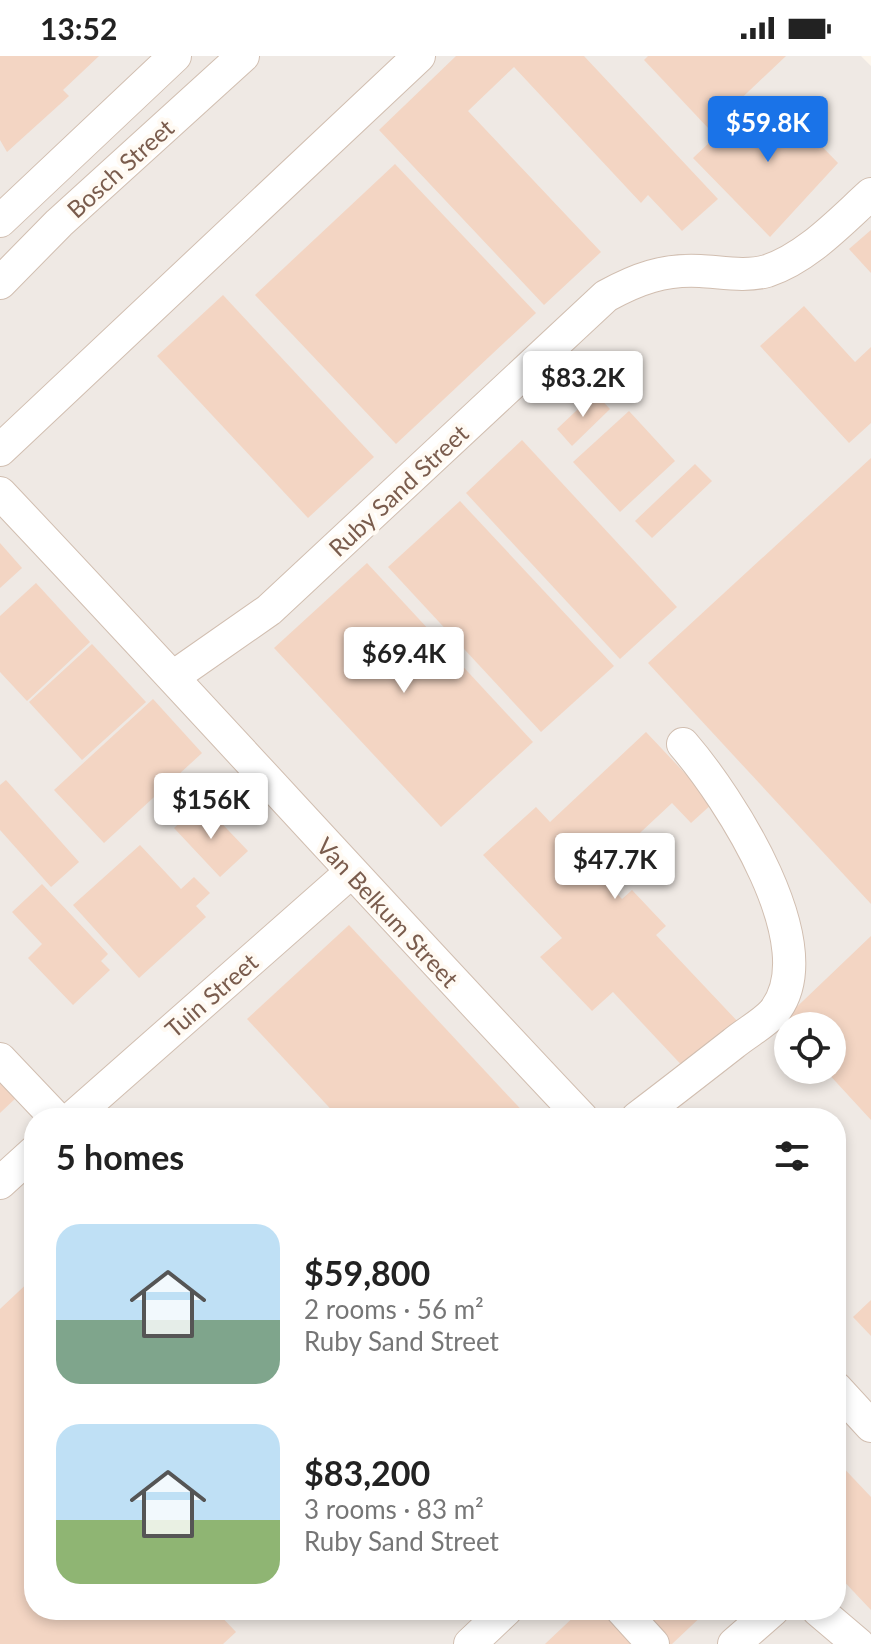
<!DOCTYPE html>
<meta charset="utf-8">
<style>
body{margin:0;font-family:Lato,sans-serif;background:#f6f6f6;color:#222;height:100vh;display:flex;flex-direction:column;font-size:30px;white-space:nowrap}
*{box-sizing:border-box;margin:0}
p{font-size:26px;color:#767676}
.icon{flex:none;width:44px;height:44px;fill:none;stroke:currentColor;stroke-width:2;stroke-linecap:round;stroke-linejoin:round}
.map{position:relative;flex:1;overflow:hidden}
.sheet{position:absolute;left:24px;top:1052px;width:822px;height:512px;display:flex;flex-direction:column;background:#fff;border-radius:32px;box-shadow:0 4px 12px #0003}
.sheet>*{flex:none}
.fabs{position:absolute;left:774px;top:956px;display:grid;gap:16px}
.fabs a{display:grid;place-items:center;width:72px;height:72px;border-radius:50%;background:#fff;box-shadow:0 4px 12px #0003;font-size:40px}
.price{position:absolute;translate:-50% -68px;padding:0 18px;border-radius:8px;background:#fff;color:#222;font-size:26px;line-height:52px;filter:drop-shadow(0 2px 4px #0008)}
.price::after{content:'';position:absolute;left:50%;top:48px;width:24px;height:18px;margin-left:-12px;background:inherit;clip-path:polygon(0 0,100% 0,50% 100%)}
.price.current{background:#1a73e8;color:#fff}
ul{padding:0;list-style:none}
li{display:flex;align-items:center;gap:24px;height:200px;padding:0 32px}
li span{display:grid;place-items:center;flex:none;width:224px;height:160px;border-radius:24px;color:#555}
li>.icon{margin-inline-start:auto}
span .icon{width:96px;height:96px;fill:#fffc;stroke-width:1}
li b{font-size:34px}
h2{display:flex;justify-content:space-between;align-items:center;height:96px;padding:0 32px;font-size:34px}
.status{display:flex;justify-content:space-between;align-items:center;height:56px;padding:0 40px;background:#fff;direction:ltr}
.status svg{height:22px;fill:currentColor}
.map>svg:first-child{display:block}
</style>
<div class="status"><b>13:52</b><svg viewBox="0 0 49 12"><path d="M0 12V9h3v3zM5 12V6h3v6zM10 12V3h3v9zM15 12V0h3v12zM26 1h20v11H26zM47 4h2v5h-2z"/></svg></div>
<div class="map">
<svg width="871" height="1588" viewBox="0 0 871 1588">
<rect width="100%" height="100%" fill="#fdf6ec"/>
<!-- industrial -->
<path fill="#efe9e4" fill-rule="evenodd" d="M 0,0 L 861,0 L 871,10 L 871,1588 L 0,1588 ZM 788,970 L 832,970 L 832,1014 L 788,1014 ZM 34,1062 L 836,1062 L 836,1554 L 34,1554 Z"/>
<!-- building -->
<g fill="#f3d5c3">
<path d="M 0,0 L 99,0 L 63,34 L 69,40 L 7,96 L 0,84 Z"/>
<path d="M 456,0 L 584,0 L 718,143 L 682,175 L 648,139 L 641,147 L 514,11 L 468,55 L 601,196 L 544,249 L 379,74 Z"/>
<path d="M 648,0 L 786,0 L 709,73 L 644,4 Z"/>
<path d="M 776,43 L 783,50 L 789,44 L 809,65 L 803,71 L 838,107 L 770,181 L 693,102 L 734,63 L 744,74 Z"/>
<path d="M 395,108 L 536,257 L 396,388 L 255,239 Z"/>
<path d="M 871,174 L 871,217 L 849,193 Z"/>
<path d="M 223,239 L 374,401 L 308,462 L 157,300 Z"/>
<path d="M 804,250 L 855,306 L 871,291 L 871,367 L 849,387 L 760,290 Z"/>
<path d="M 595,337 L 610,353 L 572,390 L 557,373 Z"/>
<path d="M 629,355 L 675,405 L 620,456 L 573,406 Z"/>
<path d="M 522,384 L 677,551 L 620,603 L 466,437 Z"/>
<path d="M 871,402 L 871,848 L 648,607 Z"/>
<path d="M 695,408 L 712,425 L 652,482 L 635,465 Z"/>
<path d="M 460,445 L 614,610 L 541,676 L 388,511 Z"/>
<path d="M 0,487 L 22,512 L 0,532 Z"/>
<path d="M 367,507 L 533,686 L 441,771 L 274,592 Z"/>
<path d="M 36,527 L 90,586 L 27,645 L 0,616 L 0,560 Z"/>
<path d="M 92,588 L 146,646 L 82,704 L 29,646 Z"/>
<path d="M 153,643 L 202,697 L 104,787 L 54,734 Z"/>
<path d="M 646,676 L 713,747 L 691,767 L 672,747 L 597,817 L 622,843 L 632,834 L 666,870 L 656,879 L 740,968 L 688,1016 L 613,936 L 592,955 L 540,901 L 562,882 L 483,799 L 536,751 L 550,766 Z"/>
<path d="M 6,724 L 79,806 L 51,831 L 0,774 L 0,729 Z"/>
<path d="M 208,753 L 248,795 L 220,821 L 174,772 L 194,754 L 199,761 Z"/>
<path d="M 140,789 L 181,833 L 194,821 L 210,837 L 196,850 L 206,861 L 139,922 L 73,849 Z"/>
<path d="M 42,828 L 108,898 L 101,905 L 110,914 L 73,949 L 28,902 L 42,888 L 12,856 Z"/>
<path d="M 349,869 L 529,1062 L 339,1062 L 247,963 Z"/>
<path d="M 871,880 L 871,1064 L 825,1014 L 832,1014 L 832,970 L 788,970 L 788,974 L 781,966 Z"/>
<path d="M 0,1024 L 17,1041 L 0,1057 Z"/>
<path d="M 34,1221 L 34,1554 L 215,1554 L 236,1576 L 223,1588 L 0,1588 L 0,1253 Z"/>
<path d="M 871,1244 L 871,1280 L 853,1261 Z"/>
<path d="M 836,1404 L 871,1441 L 871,1554 L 836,1517 Z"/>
<path d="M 581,1554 L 607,1554 L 639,1588 L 545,1588 Z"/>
<path d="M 635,1554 L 708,1554 L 672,1588 L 666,1588 Z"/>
</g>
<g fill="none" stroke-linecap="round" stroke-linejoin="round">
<defs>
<g id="minor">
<path d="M 0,165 L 175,0"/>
<path d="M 0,227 L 59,167 L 243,0"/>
<path d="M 0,394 L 419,0"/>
<path d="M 0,437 C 196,644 386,855 582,1062"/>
<path d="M 173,621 L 269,554 L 606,240 C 637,223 664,213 700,215 C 721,216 746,221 767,215 C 807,202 841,165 871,138"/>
<path d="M 0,1003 L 56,1062"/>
<path d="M 72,1062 L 350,817"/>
<path d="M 637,1062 C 670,1037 702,1012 734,987 C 746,977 763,968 773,957 C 828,892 728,740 683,688"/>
<path d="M 0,1127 L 34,1096"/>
<path d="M 836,1332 L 871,1370"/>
<path d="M 622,1554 L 653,1588"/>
<path d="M 818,1554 L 858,1588"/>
<path d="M 470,1588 L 506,1554"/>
<path d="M 734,1588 L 773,1554"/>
</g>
</defs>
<!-- minor casing -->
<use href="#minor" stroke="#d1beb0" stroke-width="34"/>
<!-- minor -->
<use href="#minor" stroke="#fff" stroke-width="32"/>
</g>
<g text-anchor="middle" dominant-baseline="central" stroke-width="8" stroke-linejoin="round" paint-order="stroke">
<!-- street labels -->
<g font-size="24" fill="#7a5c4d" stroke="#fffaf3">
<text transform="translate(120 112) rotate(-42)">Bosch Street</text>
<text transform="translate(398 434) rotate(-43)">Ruby Sand Street</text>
<text transform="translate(388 856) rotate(47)">Van Belkum Street</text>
<text transform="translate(211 939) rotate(-41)">Tuin Street</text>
</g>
</g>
</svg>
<div class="fabs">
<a><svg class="icon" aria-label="locate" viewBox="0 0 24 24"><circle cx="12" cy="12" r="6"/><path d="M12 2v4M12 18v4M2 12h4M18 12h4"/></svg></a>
</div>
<b class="price current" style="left:768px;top:108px">$59.8K</b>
<b class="price" style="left:583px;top:363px">$83.2K</b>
<b class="price" style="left:404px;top:639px">$69.4K</b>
<b class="price" style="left:211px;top:785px">$156K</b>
<b class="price" style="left:615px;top:845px">$47.7K</b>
<section class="sheet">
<h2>5 homes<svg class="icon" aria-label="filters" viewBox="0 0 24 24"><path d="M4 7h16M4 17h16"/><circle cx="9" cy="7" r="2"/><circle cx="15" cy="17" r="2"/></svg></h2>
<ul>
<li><span style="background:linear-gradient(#bfe0f5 60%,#7fa58c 0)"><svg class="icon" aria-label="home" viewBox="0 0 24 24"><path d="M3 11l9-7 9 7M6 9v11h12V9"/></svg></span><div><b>$59,800</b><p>2 rooms · 56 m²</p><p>Ruby Sand Street</p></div></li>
<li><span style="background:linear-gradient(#bfe0f5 60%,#8fb573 0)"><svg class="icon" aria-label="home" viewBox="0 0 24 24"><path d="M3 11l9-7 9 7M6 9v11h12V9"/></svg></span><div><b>$83,200</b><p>3 rooms · 83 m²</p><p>Ruby Sand Street</p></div></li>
</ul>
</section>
</div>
